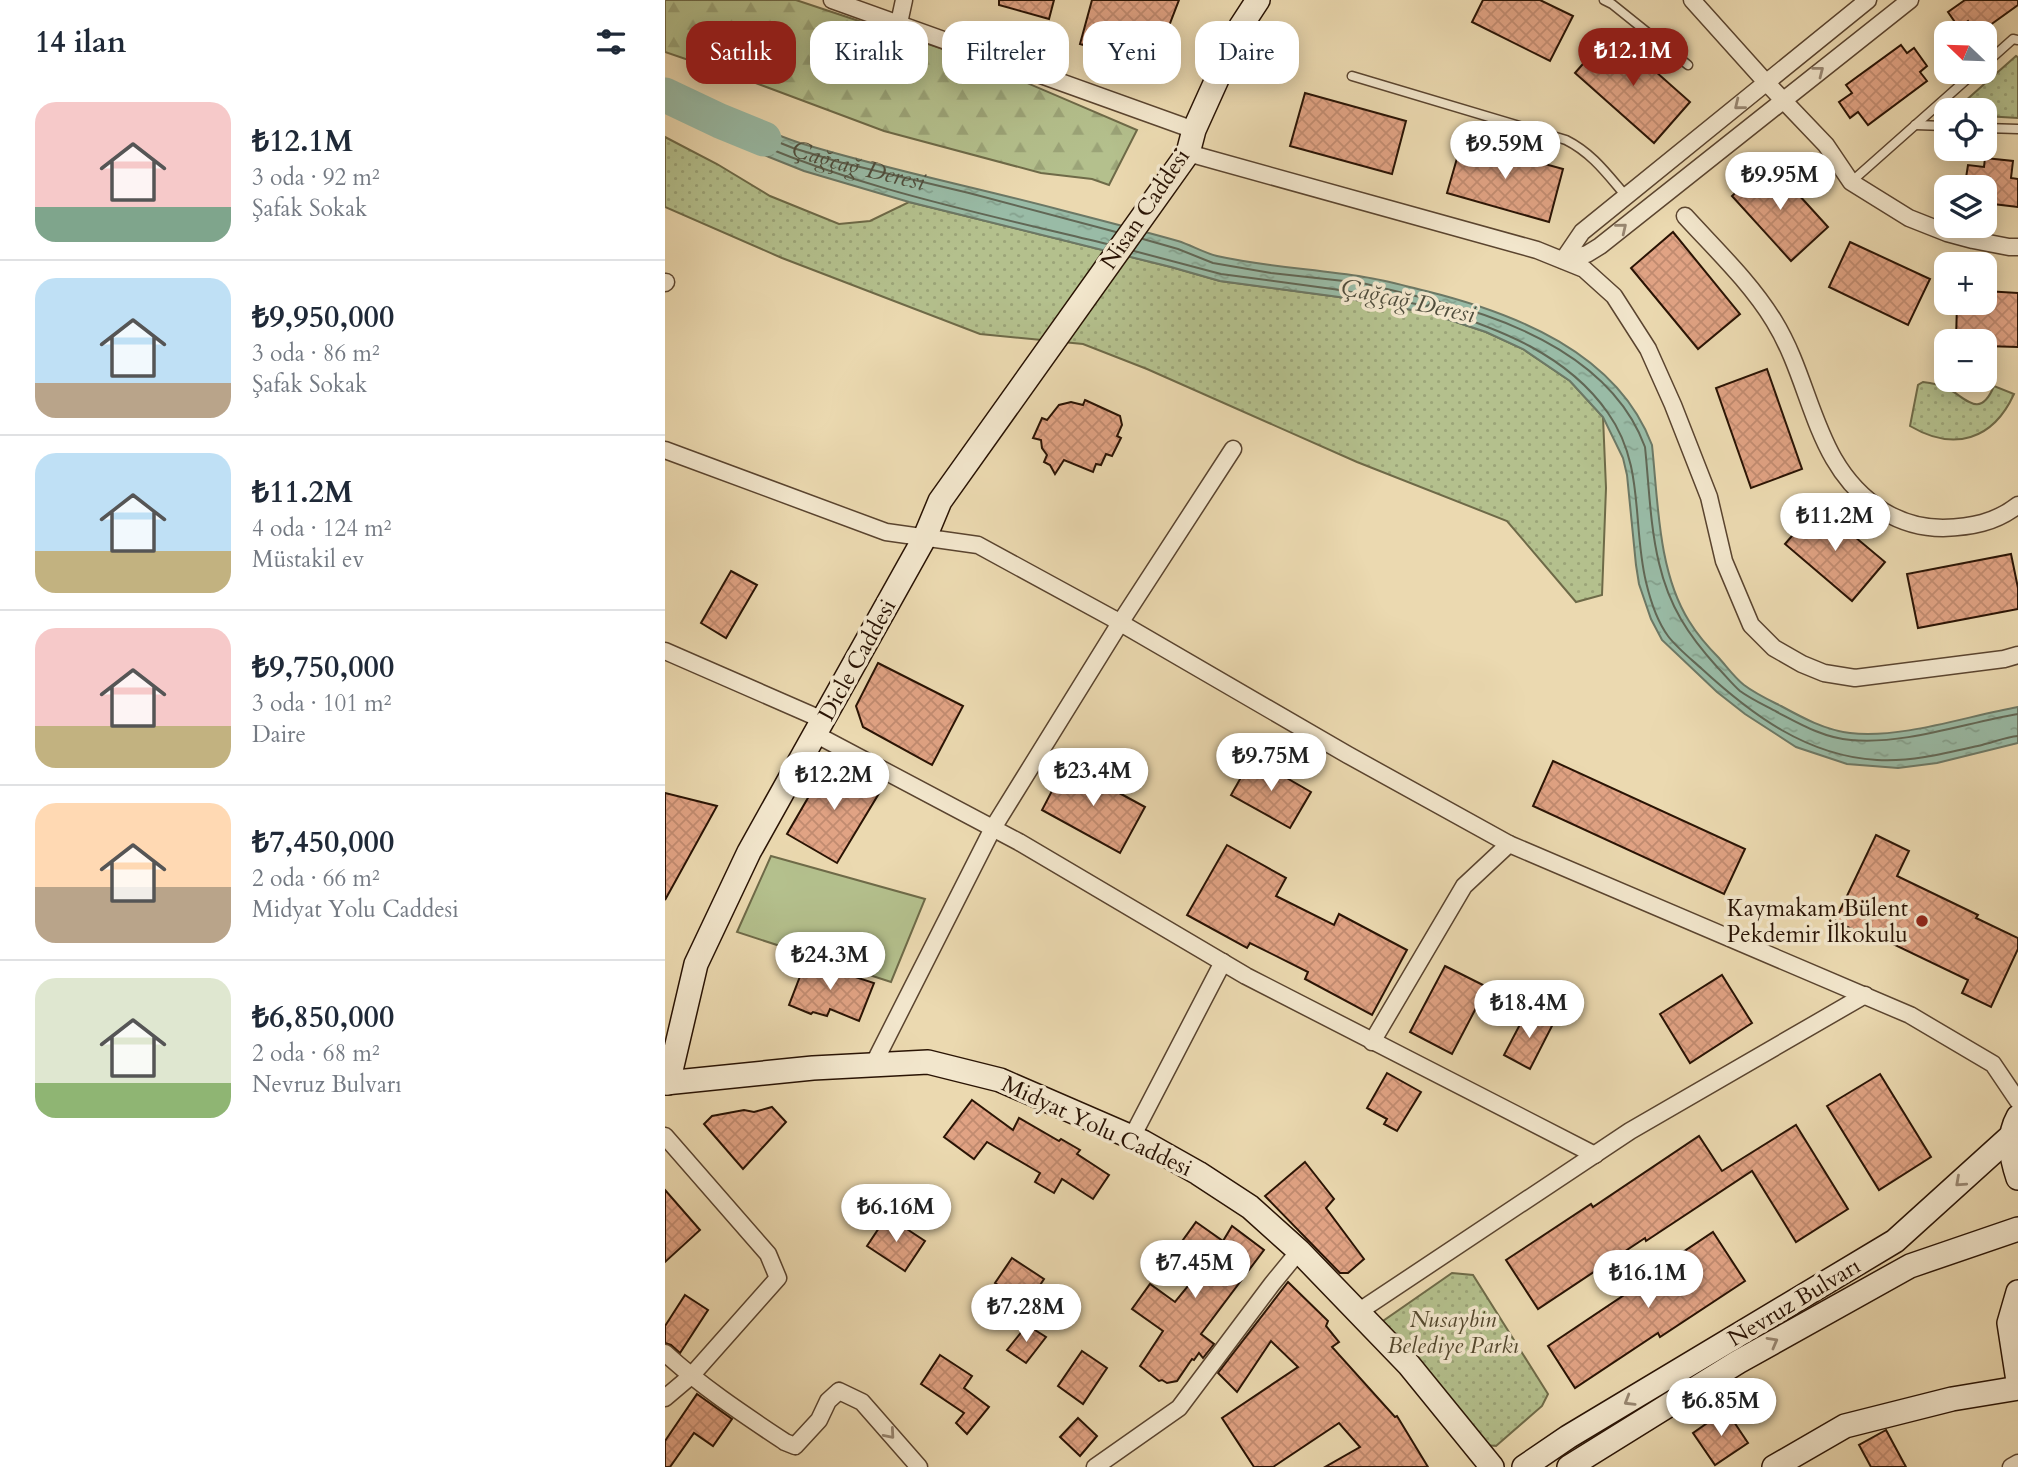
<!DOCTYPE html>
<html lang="tr">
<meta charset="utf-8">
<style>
body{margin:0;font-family:Cardo,serif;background:#f2f2f3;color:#1f2937;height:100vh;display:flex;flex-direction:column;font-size:26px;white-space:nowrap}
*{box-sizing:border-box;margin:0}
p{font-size:23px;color:#747a83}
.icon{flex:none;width:38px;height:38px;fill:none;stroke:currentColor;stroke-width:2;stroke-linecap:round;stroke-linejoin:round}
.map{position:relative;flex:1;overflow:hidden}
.details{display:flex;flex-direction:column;background:#fff;width:665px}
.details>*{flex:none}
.top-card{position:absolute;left:21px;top:21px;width:665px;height:63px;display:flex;gap:14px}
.needle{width:46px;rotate:293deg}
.fabs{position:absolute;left:1269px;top:21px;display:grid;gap:14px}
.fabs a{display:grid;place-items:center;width:63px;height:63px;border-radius:14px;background:#fff;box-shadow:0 4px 18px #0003;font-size:35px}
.price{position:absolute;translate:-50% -60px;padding:0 16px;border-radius:24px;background:#fff;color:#222;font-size:23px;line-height:46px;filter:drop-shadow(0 2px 4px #0008)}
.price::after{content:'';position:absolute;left:50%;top:42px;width:21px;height:16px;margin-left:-10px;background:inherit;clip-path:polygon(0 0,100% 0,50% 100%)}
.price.active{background:#8f2418;color:#fff}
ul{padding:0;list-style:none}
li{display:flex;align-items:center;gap:21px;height:175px;padding:0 35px}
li+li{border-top:2px solid #e0e1e3}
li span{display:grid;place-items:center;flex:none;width:196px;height:140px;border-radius:21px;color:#555}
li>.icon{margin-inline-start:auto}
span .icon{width:84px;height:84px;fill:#fffc;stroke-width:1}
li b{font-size:30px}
h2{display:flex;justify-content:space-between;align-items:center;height:84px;padding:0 35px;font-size:30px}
.pill{padding:0 24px;border-radius:21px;background:#fff;box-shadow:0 4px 18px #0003;font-size:24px;line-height:63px}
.pill.active{background:#8f2418;color:#fff}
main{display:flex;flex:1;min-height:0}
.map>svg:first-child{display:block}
</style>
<main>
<section class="details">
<h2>14 ilan<svg class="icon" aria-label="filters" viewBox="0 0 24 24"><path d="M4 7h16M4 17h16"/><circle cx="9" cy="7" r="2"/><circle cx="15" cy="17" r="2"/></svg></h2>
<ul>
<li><span style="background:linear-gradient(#f6c9c9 75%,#7fa58c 0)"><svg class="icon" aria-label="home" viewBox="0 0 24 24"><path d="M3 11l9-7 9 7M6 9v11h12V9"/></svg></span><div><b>₺12.1M</b><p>3 oda · 92 m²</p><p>Şafak Sokak</p></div></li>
<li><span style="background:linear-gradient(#bfe0f5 75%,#b9a48a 0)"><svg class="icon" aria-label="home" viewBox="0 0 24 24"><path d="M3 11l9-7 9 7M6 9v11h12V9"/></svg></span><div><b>₺9,950,000</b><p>3 oda · 86 m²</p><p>Şafak Sokak</p></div></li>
<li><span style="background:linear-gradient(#bfe0f5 70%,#c2b280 0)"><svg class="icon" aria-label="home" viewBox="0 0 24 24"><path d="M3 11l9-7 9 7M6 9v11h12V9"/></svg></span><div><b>₺11.2M</b><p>4 oda · 124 m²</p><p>Müstakil ev</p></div></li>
<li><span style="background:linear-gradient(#f6c9c9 70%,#c2b280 0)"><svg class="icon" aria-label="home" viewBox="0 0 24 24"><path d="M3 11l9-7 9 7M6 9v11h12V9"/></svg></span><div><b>₺9,750,000</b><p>3 oda · 101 m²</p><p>Daire</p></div></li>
<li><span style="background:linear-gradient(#ffd9b3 60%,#b9a48a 0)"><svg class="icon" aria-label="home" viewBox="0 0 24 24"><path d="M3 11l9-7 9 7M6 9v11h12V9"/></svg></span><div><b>₺7,450,000</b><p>2 oda · 66 m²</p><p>Midyat Yolu Caddesi</p></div></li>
<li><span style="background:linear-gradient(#dfe7d0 75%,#8fb573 0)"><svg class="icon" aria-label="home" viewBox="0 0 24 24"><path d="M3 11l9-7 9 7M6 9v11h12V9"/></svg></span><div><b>₺6,850,000</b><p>2 oda · 68 m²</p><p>Nevruz Bulvarı</p></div></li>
</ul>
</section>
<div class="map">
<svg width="1353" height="1467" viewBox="0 0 1353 1467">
<defs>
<pattern id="grass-dots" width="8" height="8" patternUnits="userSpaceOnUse" patternTransform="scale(1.75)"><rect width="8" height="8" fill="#b4c08d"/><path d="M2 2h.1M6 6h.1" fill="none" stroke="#9ba478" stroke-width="1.8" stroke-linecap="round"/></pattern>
<pattern id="forest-firs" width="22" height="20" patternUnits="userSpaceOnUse" patternTransform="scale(1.75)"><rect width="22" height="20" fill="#b4c08d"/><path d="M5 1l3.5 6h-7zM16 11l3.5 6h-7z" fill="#9ba478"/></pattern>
<pattern id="water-ripples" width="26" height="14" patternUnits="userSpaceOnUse" patternTransform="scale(1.75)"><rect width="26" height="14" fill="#99bba6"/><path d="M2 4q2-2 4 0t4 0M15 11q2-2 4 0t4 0" fill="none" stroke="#84a08d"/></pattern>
<pattern id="building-cross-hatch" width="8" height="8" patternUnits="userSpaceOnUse" patternTransform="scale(1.75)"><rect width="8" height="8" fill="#e1a384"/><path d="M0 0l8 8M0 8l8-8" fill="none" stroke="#c18b70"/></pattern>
</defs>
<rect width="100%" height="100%" fill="#ebd9b0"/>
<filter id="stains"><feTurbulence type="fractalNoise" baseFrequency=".00286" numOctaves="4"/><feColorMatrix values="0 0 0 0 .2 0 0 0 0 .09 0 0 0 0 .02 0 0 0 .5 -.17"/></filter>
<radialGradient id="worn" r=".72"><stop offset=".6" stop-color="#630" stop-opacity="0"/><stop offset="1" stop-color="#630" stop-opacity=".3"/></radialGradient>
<!-- grass -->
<g fill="url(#grass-dots)" stroke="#6e6a48" stroke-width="2">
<path d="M 1351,56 L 1353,57 L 1353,118 L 1320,116 L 1320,110 L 1290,110 Z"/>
<path d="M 0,137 L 52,164 L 105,196 L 174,224 L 205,221 L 244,202 L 506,267 L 555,281 L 674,297 L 764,313 L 821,332 L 858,349 L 905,381 L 938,417 L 941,488 L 937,595 L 911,602 L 842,521 L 692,462 L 482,369 L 418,344 L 315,334 L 117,258 L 0,207 Z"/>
<path d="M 1258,382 C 1266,383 1273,384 1280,387 C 1299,395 1314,422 1329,386 L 1349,394 C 1328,440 1289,452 1245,426 L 1253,385 Z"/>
<path d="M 787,1273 L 808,1275 L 883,1394 L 877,1406 L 831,1446 L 820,1445 L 718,1321 Z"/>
</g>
<!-- forest -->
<path fill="url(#forest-firs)" stroke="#6e6a48" stroke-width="2" d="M 0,0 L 131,0 L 299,56 L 472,130 L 444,185 L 427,179 L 376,173 L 219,131 L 88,82 L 0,52 Z"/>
<!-- garden -->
<path fill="#b4c08d" stroke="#6e6a48" stroke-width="2" d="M 106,856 L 260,899 L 226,982 L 72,932 Z"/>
<!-- water -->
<path fill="url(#water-ripples)" stroke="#6c7865" stroke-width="2" d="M 66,116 C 89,125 111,135 135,143 C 220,169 309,187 396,210 C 435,220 474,230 513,241 C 526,245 539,253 552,256 C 601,267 650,269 699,277 C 720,280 740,286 761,291 C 849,313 952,352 987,445 C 993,501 993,572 1024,621 C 1032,634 1043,647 1054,658 C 1062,667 1070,678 1079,685 C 1091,694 1104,700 1116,706 C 1138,718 1160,730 1185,733 C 1237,739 1302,716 1353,707 L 1353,743 L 1272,763 L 1233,768 L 1182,764 L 1131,747 L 1080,714 L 1052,692 L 997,640 L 986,619 L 974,584 L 971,565 L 962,475 L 958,458 L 938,417 L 905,381 L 858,349 L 821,332 L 764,313 L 674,297 L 555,281 L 506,267 L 244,202 L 139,171 L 104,157 L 58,136 L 55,121 Z"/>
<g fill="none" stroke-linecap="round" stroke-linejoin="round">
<!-- shore -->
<g stroke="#616755" stroke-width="2">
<path id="s1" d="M 442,244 C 315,213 185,187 66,132 L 64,127 L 68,124 L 128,148 L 174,162 L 304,193 L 451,232"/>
<path d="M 469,251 L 556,274 L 675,290 L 762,306 L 766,303 L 763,299 L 697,283 L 606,273 L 548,263 L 513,249 L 478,239"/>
<path d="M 1353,714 C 1300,723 1239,745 1186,740 C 1159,738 1135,724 1112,712 C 1099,705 1086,699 1075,691 C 1067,684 1060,675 1053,668 C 1023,635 1004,606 994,563 C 985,526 984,485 980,447 C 949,362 852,321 772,301 L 768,302 L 769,308 C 834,329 902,354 943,413 C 980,465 967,524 981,582 C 985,599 992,621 1003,636 C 1012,648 1026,659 1037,669 C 1087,715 1142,756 1212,760 C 1248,762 1282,753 1317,745 C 1329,742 1341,737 1353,736"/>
</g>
<!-- river -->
<path stroke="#99bba6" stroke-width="35" d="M 0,95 L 55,121 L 99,139"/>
</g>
<!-- building -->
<g fill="url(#building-cross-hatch)" stroke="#291304" stroke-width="2">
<path d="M 334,0 L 389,0 L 384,19 L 334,5 Z"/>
<path d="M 427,0 L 514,0 L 497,44 L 457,33 L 451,54 L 415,44 Z"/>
<path d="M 818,0 L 875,0 L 908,16 L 885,61 L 807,22 Z"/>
<path d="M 1300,0 L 1353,0 L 1353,5 L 1314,33 L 1311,33 L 1303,21 L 1294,28 L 1283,12 Z"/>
<path d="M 946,32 L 1025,102 L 989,143 L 910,73 Z"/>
<path d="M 1236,45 L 1242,53 L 1249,48 L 1262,66 L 1255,72 L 1262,81 L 1203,125 L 1193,112 L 1185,118 L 1174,102 L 1187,93 L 1181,85 Z"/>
<path d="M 640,93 L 741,121 L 727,174 L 625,146 Z"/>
<path d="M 797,141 L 898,169 L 884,222 L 782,193 Z"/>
<path d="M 1320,158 L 1348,161 L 1346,178 L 1353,179 L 1353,207 L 1320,203 L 1320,187 L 1311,187 L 1311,185 L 1300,184 L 1303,165 L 1319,167 Z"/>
<path d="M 1104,162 L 1163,227 L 1126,261 L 1067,196 Z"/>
<path d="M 1008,232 L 1075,314 L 1033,349 L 966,268 Z"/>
<path d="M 1185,242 L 1265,279 L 1243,325 L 1164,287 Z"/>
<path d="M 1320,291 L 1353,293 L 1353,347 L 1320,346 L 1320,341 L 1291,341 L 1292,303 L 1320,303 Z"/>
<path d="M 1102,369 L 1137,469 L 1086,488 L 1051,388 Z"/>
<path d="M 420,400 L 455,416 L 457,425 L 452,436 L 456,438 L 447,456 L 441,454 L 436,465 L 431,464 L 428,472 L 399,460 L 390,474 L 385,465 L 379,462 L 382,455 L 377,448 L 376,440 L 368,438 L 377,418 L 382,420 L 394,405 L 406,402 L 418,405 Z"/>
<path d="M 1153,506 L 1220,562 L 1187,601 L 1120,544 Z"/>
<path d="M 1346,554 L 1353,588 L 1353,609 L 1253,628 L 1242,574 Z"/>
<path d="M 66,571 L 92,585 L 61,638 L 36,623 Z"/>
<path d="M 213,663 L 298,706 L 267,765 L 198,727 L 191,706 Z"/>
<path d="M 587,758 L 646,792 L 625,828 L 566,795 Z"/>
<path d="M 165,760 L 216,790 L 172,863 L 122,834 Z"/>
<path d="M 888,761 L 1080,849 L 1059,894 L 868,806 Z"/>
<path d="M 401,764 L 480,807 L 455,853 L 377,810 Z"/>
<path d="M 0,793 L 52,806 L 0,900 Z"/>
<path d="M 1211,835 L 1244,851 L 1232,876 L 1313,915 L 1311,918 L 1353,938 L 1353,949 L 1326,1007 L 1297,993 L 1303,980 L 1199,930 L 1197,934 L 1170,921 Z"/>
<path d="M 562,845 L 621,878 L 611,896 L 669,925 L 674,914 L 742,950 L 707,1015 L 640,979 L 643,972 L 585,943 L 582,948 L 522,915 Z"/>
<path d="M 141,961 L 209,983 L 194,1021 L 165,1009 L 162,1016 L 148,1012 L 146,1014 L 124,1005 Z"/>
<path d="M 780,966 L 822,987 L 787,1054 L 745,1032 Z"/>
<path d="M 1057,975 L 1087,1023 L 1025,1063 L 995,1014 Z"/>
<path d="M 862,1011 L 888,1024 L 865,1069 L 839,1055 Z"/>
<path d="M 722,1073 L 756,1092 L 732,1131 L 719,1124 L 722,1119 L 702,1108 Z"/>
<path d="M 1215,1074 L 1266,1157 L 1214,1190 L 1162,1106 Z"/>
<path d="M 307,1100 L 348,1130 L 354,1118 L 394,1141 L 396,1139 L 415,1150 L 412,1154 L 444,1175 L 428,1199 L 397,1179 L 389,1193 L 370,1182 L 375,1173 L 322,1142 L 309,1159 L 279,1137 Z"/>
<path d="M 107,1107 L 121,1122 L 78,1169 L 39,1124 L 47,1116 L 79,1110 L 89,1112 Z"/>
<path d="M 1131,1125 L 1183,1209 L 1131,1242 L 1087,1171 L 981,1241 L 980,1238 L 873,1309 L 841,1260 L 926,1204 L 928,1207 L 1034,1136 L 1057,1171 Z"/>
<path d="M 640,1162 L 669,1199 L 661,1208 L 699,1259 L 683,1273 L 675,1273 L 600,1196 Z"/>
<path d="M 0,1190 L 35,1230 L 0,1262 Z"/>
<path d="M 222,1216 L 260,1241 L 240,1271 L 202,1246 Z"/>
<path d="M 531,1222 L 558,1241 L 567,1226 L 599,1250 L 536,1334 L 549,1344 L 538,1358 L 534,1353 L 529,1360 L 527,1359 L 512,1381 L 502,1383 L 497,1380 L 494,1381 L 475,1366 L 498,1331 L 467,1309 L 485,1284 L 510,1302 L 536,1270 L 510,1251 Z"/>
<path d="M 1048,1232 L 1080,1281 L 995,1337 L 993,1333 L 910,1388 L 883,1346 L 965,1291 L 964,1288 Z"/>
<path d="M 347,1258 L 379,1279 L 362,1305 L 330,1283 Z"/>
<path d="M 623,1282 L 663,1321 L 661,1326 L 674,1342 L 667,1347 L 730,1417 L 732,1416 L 763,1467 L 660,1467 L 695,1447 L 674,1423 L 608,1467 L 589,1467 L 557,1418 L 633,1367 L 606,1341 L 572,1392 L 553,1373 Z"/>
<path d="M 20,1295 L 43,1310 L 15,1353 L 6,1345 L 0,1343 L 0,1326 Z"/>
<path d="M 362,1325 L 381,1337 L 361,1363 L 342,1350 Z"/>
<path d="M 417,1351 L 442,1368 L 418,1404 L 393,1386 Z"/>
<path d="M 275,1355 L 307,1376 L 299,1388 L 324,1407 L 302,1434 L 291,1423 L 299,1413 L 256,1384 Z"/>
<path d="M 32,1394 L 67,1419 L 48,1446 L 29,1433 L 5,1467 L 0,1467 L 0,1441 Z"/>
<path d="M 1061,1410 L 1083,1443 L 1050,1465 L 1028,1433 Z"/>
<path d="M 413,1418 L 432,1436 L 415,1456 L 395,1437 Z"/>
<path d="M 1221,1430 L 1241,1467 L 1206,1467 L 1194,1445 Z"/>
</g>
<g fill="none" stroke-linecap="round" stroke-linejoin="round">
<defs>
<g id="lane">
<path d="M 939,0 L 947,4 L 1023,65"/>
<path d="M 1320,64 L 1348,39 L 1353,40"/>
<path d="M 687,76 L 901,140 C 927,153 942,174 961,196"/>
<path d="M 1250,125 L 1281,126"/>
<path d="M 1320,128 L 1353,129"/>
<path d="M 1186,182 L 1310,72"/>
</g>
<g id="street">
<path d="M 167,0 L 529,130"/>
<path d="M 1027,0 L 1098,79 L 1161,145 L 1186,182 L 1244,218 L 1282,233 L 1308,240 L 1344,247 L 1353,247"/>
<path d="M 234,23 L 239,0"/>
<path d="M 523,153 L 872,250 L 919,269 L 949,296 L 983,349 L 1008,405 L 1044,497 L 1059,561 L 1086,625 L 1109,648 L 1137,664 L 1159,673 L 1190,678 L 1339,659 L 1353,655"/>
<path d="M 1020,216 C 1051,250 1085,282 1109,321 C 1149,386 1148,467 1218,511 C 1236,522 1257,528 1278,528 C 1306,527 1330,523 1353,505"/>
<path d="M 898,260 L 922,254 L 935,246 L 1245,0"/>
<path d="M 898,260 L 917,232 L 1203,0"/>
<path d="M 0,283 L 1,282"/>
<path d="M 0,450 L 221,532 L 313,545 L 447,618 L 683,755 L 844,844 L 1245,1015 L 1328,1064 L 1353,1101"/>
<path d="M 0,651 L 158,720"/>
<path d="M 150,734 L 354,842 L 581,976 L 930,1155"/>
<path d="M 707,1042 L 799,886 L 844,844"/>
<path d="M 208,1065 L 328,828 L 455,623 L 568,449"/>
<path d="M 0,1136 L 103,1254 L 113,1278 L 26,1376 L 0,1398"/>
<path d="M 467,1137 L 558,962"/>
<path d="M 693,1312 L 965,1131 L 1200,995"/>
<path d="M 0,1353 C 37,1387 78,1414 120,1442 L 130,1446 L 154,1420 L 163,1401 L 174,1391 L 197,1402 L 254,1467"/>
<path d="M 430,1467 L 514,1408 L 607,1284 L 634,1251"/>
<path d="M 1346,1467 L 1353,1463"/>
</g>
<g id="secondary">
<path d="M 0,1083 L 148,1068 L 263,1062 L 335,1080 L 478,1142 L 533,1173 L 585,1207 L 634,1251 L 744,1365 L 827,1467"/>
<path d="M 3,1083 L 31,964 L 84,852 L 260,537 L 275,501 L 523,153 L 529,130 L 576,26 L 593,0"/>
<path d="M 1353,1117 C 1342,1137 1346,1157 1353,1178"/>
<path d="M 1353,1292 L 1344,1323 L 1353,1381"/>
<path d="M 859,1467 L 903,1437 L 1230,1241 L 1346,1136"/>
<path d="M 904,1467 L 1073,1362 L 1245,1266 L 1353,1229"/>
<path d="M 1109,1467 L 1180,1426 L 1287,1399 L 1353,1388"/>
</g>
</defs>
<!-- lane casing -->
<use href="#lane" stroke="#5a442f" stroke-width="11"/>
<!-- street casing -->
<use href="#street" stroke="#5a442f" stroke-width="19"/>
<!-- secondary casing -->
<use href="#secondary" stroke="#291304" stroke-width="26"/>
<!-- lane -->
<use href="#lane" stroke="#f2e6cc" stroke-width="8"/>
<!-- street -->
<use href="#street" stroke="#f2e6cc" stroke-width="16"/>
<!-- secondary -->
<use href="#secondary" stroke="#f2e6cc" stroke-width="23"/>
</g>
<!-- one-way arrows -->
<defs><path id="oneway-chevron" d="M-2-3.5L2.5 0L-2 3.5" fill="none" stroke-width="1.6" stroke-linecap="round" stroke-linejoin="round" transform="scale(1.75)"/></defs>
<g stroke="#988772">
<use href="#oneway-chevron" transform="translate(1154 71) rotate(-38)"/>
<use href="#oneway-chevron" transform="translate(1074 105) rotate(141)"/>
<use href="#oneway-chevron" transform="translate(957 228) rotate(-39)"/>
<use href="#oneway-chevron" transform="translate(1295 1182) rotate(138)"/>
<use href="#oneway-chevron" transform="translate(1108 1342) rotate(-29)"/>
<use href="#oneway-chevron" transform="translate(964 1401) rotate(149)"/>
<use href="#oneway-chevron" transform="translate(225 1434) rotate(49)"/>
</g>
<!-- markers -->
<circle fill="#8f2418" stroke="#f2e6cc" stroke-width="2.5" cx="1257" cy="921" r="7"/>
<g text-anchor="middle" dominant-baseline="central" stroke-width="7" stroke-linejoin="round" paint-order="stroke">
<!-- street labels -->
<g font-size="23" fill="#291304" stroke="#f2e6cc">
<text transform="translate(480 209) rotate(-56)">Nisan Caddesi</text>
<text transform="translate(192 660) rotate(-61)">Dicle Caddesi</text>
<text transform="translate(432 1126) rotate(25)">Midyat Yolu Caddesi</text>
<text transform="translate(1129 1302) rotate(-31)">Nevruz Bulvarı</text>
</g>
<!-- poi labels -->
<g font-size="23" fill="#291304" stroke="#f2e6cc" text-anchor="end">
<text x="1243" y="908">Kaymakam Bülent<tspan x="1243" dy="26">Pekdemir İlkokulu</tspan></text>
</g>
<!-- park labels -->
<g font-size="23" font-style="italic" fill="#53472d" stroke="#f2e6cc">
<text x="788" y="1319">Nusaybin<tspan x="788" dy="26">Belediye Parkı</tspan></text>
</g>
<!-- water labels -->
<g font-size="24" font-style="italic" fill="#504e3d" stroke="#f2e6cc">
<text stroke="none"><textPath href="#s1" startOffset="536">Çağçağ Deresi</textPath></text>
<text transform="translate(743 301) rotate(12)">Çağçağ Deresi</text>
</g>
</g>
<rect width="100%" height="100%" filter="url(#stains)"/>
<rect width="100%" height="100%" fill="url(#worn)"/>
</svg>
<div class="fabs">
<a><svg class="needle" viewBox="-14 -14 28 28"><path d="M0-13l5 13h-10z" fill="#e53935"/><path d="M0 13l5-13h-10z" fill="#747a83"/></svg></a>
<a><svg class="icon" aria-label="locate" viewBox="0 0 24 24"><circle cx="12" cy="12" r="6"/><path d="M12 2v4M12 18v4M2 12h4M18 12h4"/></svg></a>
<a><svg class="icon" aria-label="layers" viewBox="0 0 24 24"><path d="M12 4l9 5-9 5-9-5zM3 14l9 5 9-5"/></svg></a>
<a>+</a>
<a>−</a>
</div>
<b class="price active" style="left:968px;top:88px">₺12.1M</b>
<b class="price" style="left:840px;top:181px">₺9.59M</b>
<b class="price" style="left:1115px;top:212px">₺9.95M</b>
<b class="price" style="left:1170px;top:553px">₺11.2M</b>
<b class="price" style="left:606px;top:793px">₺9.75M</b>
<b class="price" style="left:428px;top:808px">₺23.4M</b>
<b class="price" style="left:169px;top:812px">₺12.2M</b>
<b class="price" style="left:165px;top:992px">₺24.3M</b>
<b class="price" style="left:864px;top:1040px">₺18.4M</b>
<b class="price" style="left:231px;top:1244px">₺6.16M</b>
<b class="price" style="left:530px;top:1300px">₺7.45M</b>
<b class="price" style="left:983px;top:1310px">₺16.1M</b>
<b class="price" style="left:361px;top:1344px">₺7.28M</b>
<b class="price" style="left:1056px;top:1438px">₺6.85M</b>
<div class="top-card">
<a class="pill active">Satılık</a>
<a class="pill">Kiralık</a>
<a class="pill">Filtreler</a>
<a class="pill">Yeni</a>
<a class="pill">Daire</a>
</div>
</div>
</main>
